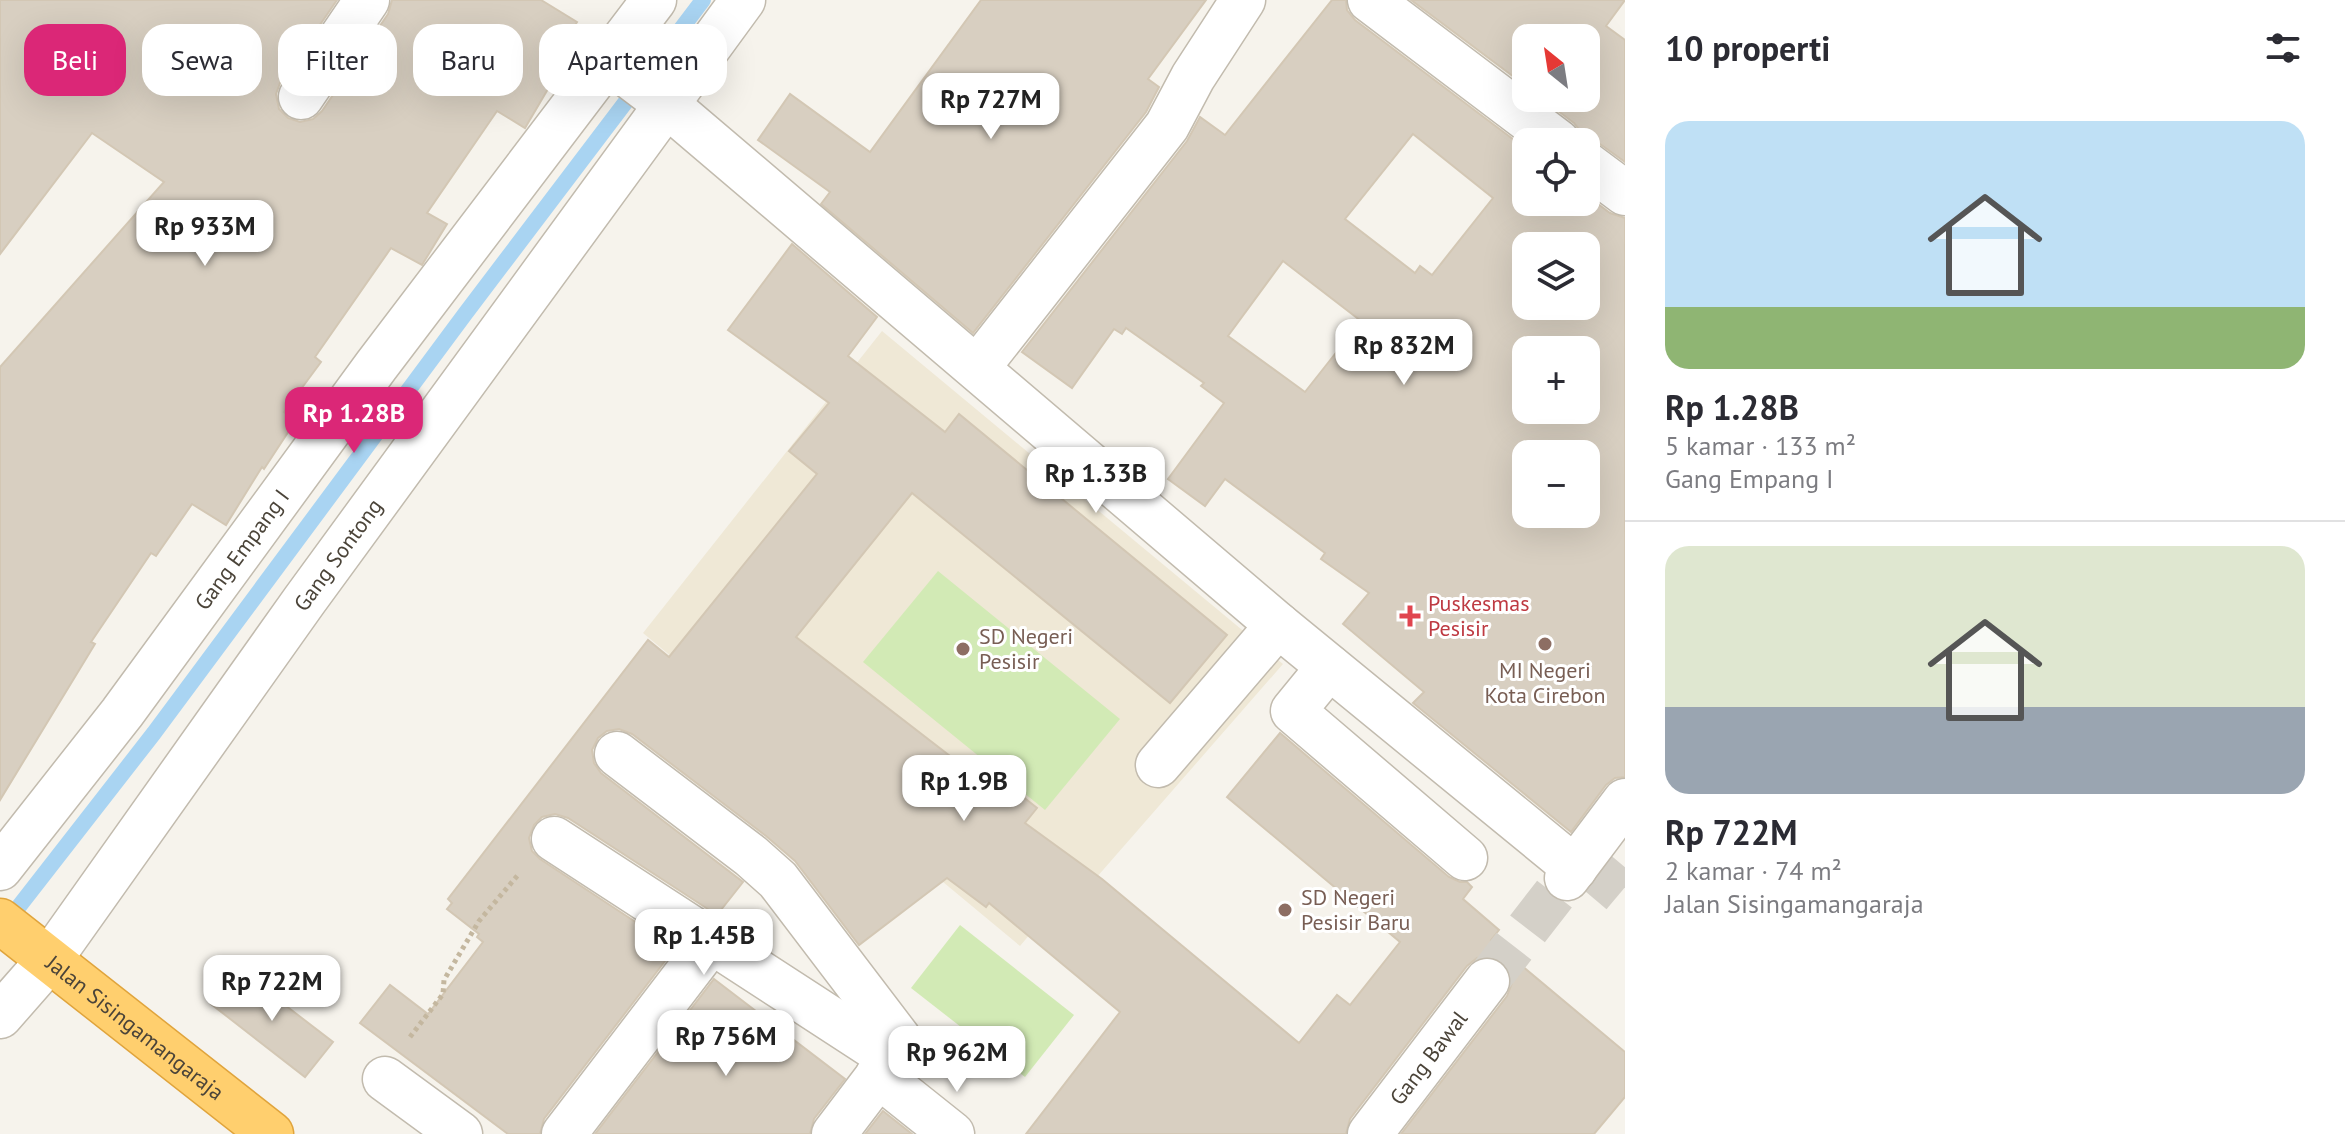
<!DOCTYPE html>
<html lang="id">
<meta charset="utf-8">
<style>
body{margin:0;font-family:"PT Sans",sans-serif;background:#f7f7f7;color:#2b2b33;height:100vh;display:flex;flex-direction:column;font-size:30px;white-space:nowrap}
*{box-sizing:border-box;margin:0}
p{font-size:26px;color:#7c7c81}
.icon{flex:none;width:44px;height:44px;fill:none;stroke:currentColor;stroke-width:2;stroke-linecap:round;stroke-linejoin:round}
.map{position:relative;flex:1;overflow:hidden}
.sheet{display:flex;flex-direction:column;background:#fff;width:720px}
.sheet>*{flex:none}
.guide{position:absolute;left:24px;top:24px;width:760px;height:72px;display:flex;gap:16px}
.needle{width:52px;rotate:330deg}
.tools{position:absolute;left:1512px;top:24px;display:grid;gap:16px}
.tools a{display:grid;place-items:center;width:88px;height:88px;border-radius:16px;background:#fff;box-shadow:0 8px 32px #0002;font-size:40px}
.price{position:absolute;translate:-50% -68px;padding:0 18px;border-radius:16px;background:#fff;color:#222;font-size:26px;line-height:52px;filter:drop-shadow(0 2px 4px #0008)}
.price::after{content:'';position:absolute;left:50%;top:48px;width:24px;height:18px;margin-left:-12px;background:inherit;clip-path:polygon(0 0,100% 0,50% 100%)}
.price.current{background:#db2777;color:#fff}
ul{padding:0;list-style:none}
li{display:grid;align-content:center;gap:16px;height:424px;padding:0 40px}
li+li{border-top:2px solid #e1e1e2}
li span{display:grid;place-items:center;height:248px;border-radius:24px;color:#555}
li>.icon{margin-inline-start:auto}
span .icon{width:144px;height:144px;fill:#fffc;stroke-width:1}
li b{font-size:34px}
h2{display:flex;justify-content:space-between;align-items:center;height:96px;padding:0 40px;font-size:34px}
.tag{padding:0 28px;border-radius:24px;background:#fff;box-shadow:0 8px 32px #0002;font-size:28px;line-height:72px}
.tag.current{background:#db2777;color:#fff}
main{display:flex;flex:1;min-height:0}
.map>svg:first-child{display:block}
</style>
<main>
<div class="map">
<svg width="1625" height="1134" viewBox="0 0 1625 1134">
<rect width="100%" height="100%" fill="#f6f3ec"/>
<!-- education -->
<path fill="#efe8d6" d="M 882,331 L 1283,664 L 1041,941 L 1031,933 L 1020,946 L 643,633 Z"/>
<!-- green -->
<g fill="#d2eab5">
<path d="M 938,571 L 1120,719 L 1045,810 L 863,662 Z"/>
<path d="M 960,925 L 1074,1015 L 1025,1077 L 911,988 Z"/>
</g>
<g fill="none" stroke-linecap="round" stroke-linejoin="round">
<!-- stream -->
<path stroke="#a9d4f2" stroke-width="16" d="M 6,923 L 154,733 L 465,314 L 703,0"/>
</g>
<!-- building -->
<g fill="#d8cfc1" stroke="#d3c7b4" stroke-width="2" fill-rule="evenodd">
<path d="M 0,0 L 337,0 L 280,83 L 276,94 L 279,109 L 288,118 L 300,122 L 313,119 L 322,111 L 388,14 L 392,0 L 541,0 L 577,22 L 553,59 L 562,65 L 525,128 L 497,111 L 427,213 L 447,224 L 422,265 L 391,248 L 315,357 L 321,362 L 284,412 L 296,420 L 264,469 L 262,467 L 226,525 L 192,504 L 156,556 L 151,553 L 91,642 L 95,644 L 0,800 L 0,367 L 164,182 L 92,133 L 0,254 Z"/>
<path d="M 981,0 L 1206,0 L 1148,79 L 1159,87 L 1146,112 L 973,333 L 821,204 L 830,192 L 758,140 L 790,94 L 870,152 Z"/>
<path d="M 1332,0 L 1346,0 L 1347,10 L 1355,20 L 1526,149 L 1526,202 L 1586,202 L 1586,195 L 1610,213 L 1625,218 L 1625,777 L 1615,778 L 1606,785 L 1571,832 L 1413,703 L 1424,692 L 1343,624 L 1369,593 L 1321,559 L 1325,553 L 1225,479 L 1205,506 L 1168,479 L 1224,403 L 1201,386 L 1204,383 L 1126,328 L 1122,334 L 1114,329 L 1072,388 L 1022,352 L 1187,141 L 1200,117 L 1225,135 ZM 1413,134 L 1493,198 L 1432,275 L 1420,266 L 1415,273 L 1345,219 ZM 1526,246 L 1586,246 L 1586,306 L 1526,306 ZM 1283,261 L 1361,321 L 1305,392 L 1228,336 ZM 1526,350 L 1586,350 L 1586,410 L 1526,410 ZM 1526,454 L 1586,454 L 1586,514 L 1526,514 Z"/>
<path d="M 1411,0 L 1625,0 L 1606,26 L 1625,40 L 1625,162 L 1600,144 L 1590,139 L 1582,140 L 1581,132 L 1574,123 L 1541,98 L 1586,98 L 1586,38 L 1526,38 L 1526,86 Z"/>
<path d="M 792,244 L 877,317 L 848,356 L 945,432 L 959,414 L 1227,635 L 1170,703 L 912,493 L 796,637 L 994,790 L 1002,780 L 1037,808 L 1025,823 L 1102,879 L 1299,1043 L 1337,995 L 1350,1005 L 1400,942 L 1227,797 L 1280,733 L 1449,877 L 1460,882 L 1467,882 L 1472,887 L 1463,899 L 1499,930 L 1491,940 L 1625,1052 L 1625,1097 L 1594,1134 L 1401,1134 L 1507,996 L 1512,983 L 1510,971 L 1502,961 L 1489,956 L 1477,958 L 1467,966 L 1350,1119 L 1346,1134 L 1026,1134 L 1120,1012 L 989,903 L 986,907 L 947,878 L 859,945 L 795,861 L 766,836 L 632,734 L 619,729 L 607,731 L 598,738 L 592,750 L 594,763 L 601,773 L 743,882 L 717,915 L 568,818 L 555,814 L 542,817 L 534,825 L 529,838 L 532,851 L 540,859 L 675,948 L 544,1119 L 540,1134 L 508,1134 L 360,1023 L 390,985 L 428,1014 L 483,942 L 477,937 L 479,934 L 447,909 L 452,903 L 448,899 L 648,640 L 669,657 L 817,474 L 789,451 L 829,403 L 728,330 Z"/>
<path d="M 238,969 L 333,1042 L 305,1077 L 211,1004 Z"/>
<path d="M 714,979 L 845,1079 L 814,1119 L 810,1134 L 595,1134 Z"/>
<path d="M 883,1111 L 912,1134 L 865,1134 Z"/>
</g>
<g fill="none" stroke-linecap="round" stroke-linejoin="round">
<!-- minor-tunnel -->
<g stroke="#d4d0c8" stroke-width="44" stroke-dasharray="44 22" stroke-linecap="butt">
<path d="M 1587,864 L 1625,896"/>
<path d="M 1487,981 L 1567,878"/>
</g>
<defs>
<g id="minor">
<path d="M 1370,0 L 1558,142"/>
<path d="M 608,60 L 666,104 L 1278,625 L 1575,868"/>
<path d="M 301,97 L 367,0"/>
<path d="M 1586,164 L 1625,193"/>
<path d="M 977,368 L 1167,126 L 1193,77 L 1243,0"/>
<path d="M 1329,667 L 1293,711 L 1465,858"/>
<path d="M 617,754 L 751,856 L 778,880 L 899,1039 L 900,1047 L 834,1134"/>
<path d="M 1158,765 L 1278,625"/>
<path d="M 554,839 L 891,1058"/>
<path id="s1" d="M 0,868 L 122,713 L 376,366 L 654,0"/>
<path d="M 1567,878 L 1625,801"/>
<path id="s2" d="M 0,1016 L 50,959 L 304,601 L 743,0"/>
<path d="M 878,1075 L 952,1134"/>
<path d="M 385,1079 L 460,1134"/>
<path d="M 564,1134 L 711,942"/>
<path id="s3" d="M 1370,1134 L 1487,981"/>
</g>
<g id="highway">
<path id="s4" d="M 0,921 L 271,1134"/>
</g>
</defs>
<!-- minor casing -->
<use href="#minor" stroke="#c2bbae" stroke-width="47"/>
<!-- highway casing -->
<use href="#highway" stroke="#e0a43c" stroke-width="47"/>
<!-- path -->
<path stroke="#c4b79f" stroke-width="5" stroke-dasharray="4 4" stroke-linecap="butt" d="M 410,1037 L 443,994 L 444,980 L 479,921 L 518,875"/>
<!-- minor -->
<use href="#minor" stroke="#fff" stroke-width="44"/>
<!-- highway -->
<use href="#highway" stroke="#ffcf6e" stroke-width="44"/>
</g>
<!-- markers -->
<path fill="#e0444e" stroke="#fff" stroke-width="3" d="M1406 604h8v8h8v8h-8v8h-8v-8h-8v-8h8z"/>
<g fill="#8d6e63" stroke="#fff" stroke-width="3">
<circle cx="1545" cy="644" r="8"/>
<circle cx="963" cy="649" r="8"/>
<circle cx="1285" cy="910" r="8"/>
</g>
<g text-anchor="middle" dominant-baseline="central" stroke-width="6" stroke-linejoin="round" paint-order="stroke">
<!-- street labels -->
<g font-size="22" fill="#4b4439" stroke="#fff">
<text stroke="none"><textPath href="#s1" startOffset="400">Gang Empang I</textPath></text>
<text stroke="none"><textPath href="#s2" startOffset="572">Gang Sontong</textPath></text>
<text stroke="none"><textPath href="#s4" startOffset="172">Jalan Sisingamangaraja</textPath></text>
<text stroke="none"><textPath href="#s3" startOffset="96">Gang Bawal</textPath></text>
</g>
<!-- health labels -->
<g font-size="22" fill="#be3a42" stroke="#fff" text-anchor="start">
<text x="1428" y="603">Puskesmas<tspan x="1428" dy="25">Pesisir</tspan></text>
</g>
<!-- education labels -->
<g font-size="22" fill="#785e54" stroke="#fff" text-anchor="start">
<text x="979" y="636">SD Negeri<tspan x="979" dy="25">Pesisir</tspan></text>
<text x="1545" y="670" text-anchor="middle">MI Negeri<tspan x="1545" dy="25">Kota Cirebon</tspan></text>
<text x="1301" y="897">SD Negeri<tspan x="1301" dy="25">Pesisir Baru</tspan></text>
</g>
</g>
</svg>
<div class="tools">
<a><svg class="needle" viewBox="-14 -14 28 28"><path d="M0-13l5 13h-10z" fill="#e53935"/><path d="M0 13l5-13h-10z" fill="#7c7c81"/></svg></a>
<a><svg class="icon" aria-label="locate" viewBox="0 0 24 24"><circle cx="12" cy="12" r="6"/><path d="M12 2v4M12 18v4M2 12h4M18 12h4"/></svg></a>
<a><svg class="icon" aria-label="layers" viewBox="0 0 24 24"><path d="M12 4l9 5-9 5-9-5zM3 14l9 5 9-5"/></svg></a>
<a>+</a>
<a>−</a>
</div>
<b class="price" style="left:991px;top:141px">Rp 727M</b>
<b class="price" style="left:205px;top:268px">Rp 933M</b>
<b class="price" style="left:1404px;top:387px">Rp 832M</b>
<b class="price current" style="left:354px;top:455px">Rp 1.28B</b>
<b class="price" style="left:1096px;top:515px">Rp 1.33B</b>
<b class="price" style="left:964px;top:823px">Rp 1.9B</b>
<b class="price" style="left:704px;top:977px">Rp 1.45B</b>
<b class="price" style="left:272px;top:1023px">Rp 722M</b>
<b class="price" style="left:726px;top:1078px">Rp 756M</b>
<b class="price" style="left:957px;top:1094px">Rp 962M</b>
<div class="guide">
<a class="tag current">Beli</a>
<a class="tag">Sewa</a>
<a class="tag">Filter</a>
<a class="tag">Baru</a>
<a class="tag">Apartemen</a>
</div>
</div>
<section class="sheet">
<h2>10 properti<svg class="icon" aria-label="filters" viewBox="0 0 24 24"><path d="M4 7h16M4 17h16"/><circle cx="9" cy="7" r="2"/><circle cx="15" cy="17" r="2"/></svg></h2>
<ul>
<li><span style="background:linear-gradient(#bfe0f5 75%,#8fb573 0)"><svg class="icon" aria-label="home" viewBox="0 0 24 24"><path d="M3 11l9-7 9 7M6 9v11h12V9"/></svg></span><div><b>Rp 1.28B</b><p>5 kamar · 133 m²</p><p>Gang Empang I</p></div></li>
<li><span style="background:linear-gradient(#dfe7d0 65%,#9aa5b1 0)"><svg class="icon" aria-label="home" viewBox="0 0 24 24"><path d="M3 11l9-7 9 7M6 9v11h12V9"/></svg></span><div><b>Rp 722M</b><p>2 kamar · 74 m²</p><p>Jalan Sisingamangaraja</p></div></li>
</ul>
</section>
</main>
